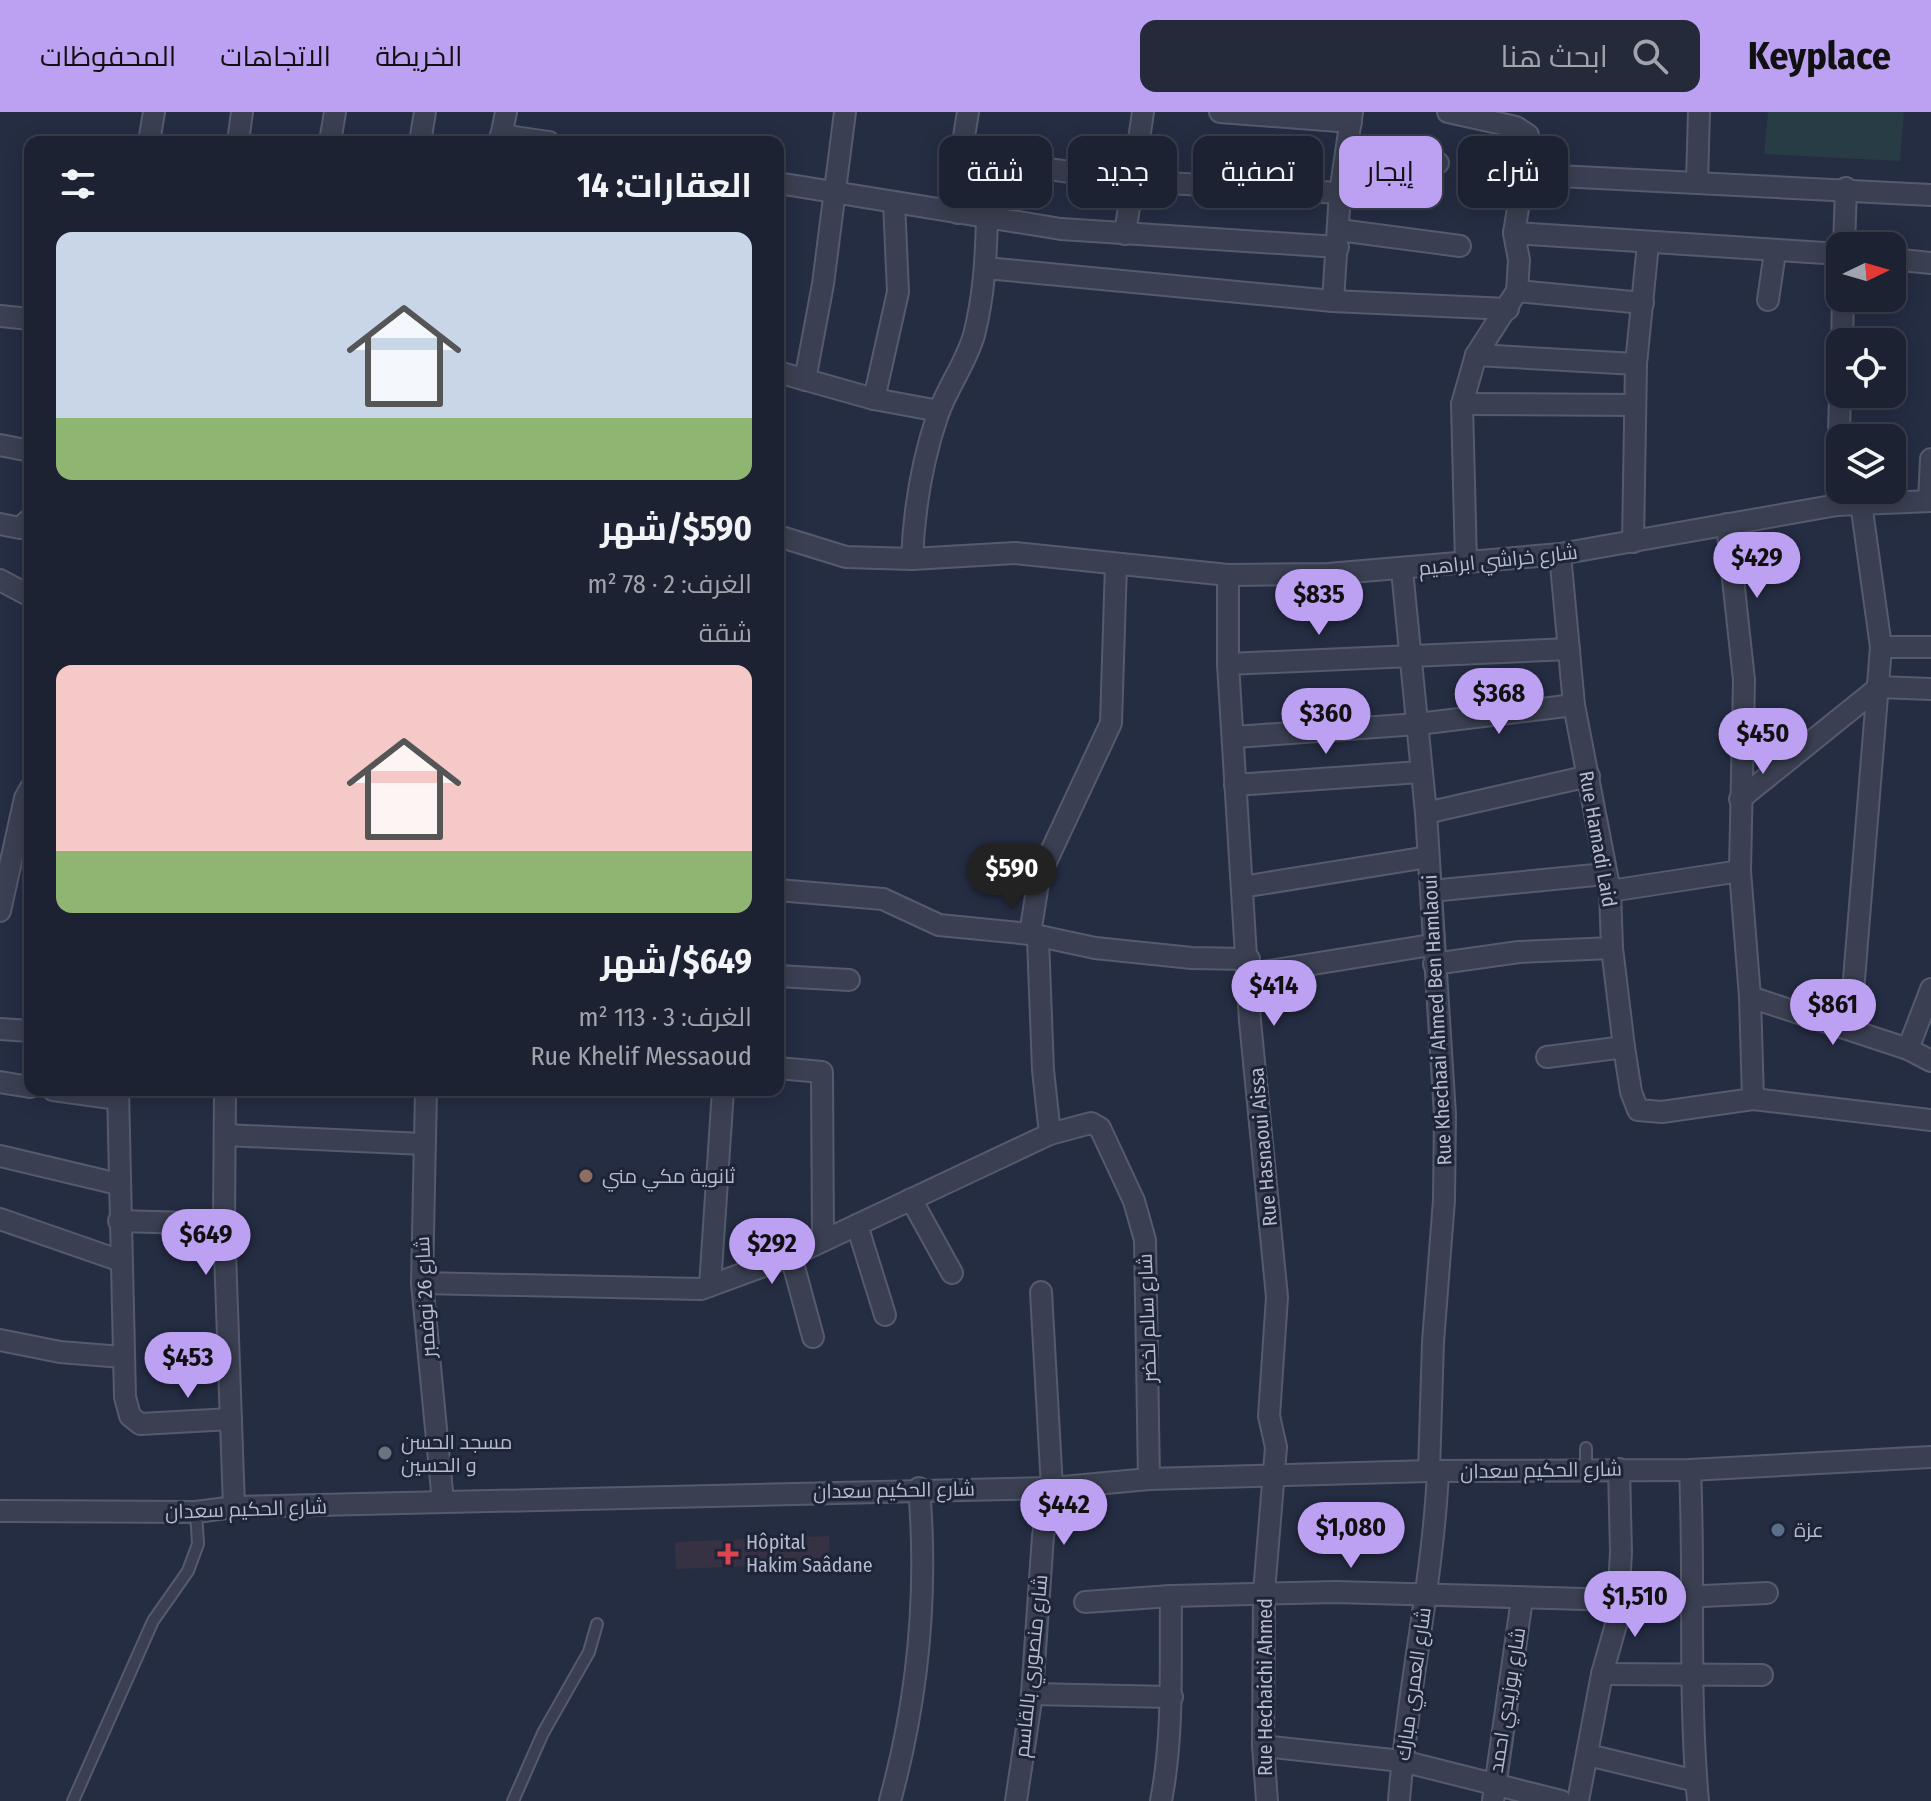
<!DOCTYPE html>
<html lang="ar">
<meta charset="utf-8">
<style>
body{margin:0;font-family:"Fira Sans Condensed",Cairo,sans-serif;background:#252a3a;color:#f1f3f6;direction:rtl;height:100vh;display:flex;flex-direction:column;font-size:30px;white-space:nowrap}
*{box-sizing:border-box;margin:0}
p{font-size:26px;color:#a0a4ac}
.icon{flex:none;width:44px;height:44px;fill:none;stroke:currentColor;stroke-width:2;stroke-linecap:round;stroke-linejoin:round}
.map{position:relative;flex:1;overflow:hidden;direction:ltr}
.drawer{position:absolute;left:24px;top:24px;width:760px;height:960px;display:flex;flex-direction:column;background:#1c2232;border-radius:16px;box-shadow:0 4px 20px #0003,0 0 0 2px #3a3f4d;direction:rtl}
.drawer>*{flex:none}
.top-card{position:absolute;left:808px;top:24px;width:760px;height:72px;direction:rtl;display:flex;gap:16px}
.needle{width:52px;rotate:85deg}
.controls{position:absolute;left:1826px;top:120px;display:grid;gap:16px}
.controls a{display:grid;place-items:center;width:80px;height:80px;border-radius:16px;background:#1c2232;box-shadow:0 4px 20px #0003,0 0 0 2px #3a3f4d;font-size:40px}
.price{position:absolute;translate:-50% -68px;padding:0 18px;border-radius:28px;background:#bca0f2;color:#111;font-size:26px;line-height:52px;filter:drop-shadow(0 2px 4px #0008)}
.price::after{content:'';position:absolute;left:50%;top:48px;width:24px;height:18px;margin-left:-12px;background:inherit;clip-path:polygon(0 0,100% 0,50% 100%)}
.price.selected{background:#222;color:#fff}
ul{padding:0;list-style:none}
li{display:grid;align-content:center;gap:16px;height:424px;padding:0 32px}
li span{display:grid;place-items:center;height:248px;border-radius:16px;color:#555}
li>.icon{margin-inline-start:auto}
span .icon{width:144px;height:144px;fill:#fffc;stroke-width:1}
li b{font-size:34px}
h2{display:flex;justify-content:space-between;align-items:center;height:96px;padding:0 32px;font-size:34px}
.tag{padding:0 28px;border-radius:16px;background:#1c2232;box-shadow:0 4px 20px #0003,0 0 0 2px #3a3f4d;font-size:28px;line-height:72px}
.tag.selected{background:#bca0f2;color:#111}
header{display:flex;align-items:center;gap:48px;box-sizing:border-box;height:112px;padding:0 40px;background:#bca0f2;color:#111}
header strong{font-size:38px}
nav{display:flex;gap:44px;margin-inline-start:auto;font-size:28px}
.search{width:560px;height:72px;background:#252a3a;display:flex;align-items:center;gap:20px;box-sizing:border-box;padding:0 28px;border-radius:16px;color:#a0a4ac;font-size:30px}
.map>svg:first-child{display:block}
</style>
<header>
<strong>Keyplace</strong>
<div class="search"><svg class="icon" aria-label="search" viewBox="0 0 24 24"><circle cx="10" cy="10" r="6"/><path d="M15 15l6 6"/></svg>ابحث هنا</div>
<nav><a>الخريطة</a><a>الاتجاهات</a><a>المحفوظات</a></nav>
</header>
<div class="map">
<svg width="1931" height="1689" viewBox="0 0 1931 1689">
<rect width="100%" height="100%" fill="#252d43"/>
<!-- medical -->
<path fill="#373243" d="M 829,1424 L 830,1451 L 676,1457 L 675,1430 Z"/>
<!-- green -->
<path fill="#273c44" d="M 1768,0 L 1904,0 L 1900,49 L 1764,42 Z"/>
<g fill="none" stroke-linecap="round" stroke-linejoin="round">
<defs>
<g id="lane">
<path d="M 1586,1336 L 1586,1357"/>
<path d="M 73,1689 L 153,1509 L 188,1459 L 198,1432 L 196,1400"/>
<path d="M 513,1689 L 543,1621 L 589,1540 L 597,1512"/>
</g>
<g id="street">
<path d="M 1220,0 L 1351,10"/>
<path d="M 1448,0 L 1516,15 L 1528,23 L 1529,29 L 1514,121 L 1519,148 L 1517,179 L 1476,243 L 1462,292 L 1466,451"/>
<path d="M 501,23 L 549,30"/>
<path d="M 149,30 L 154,0"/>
<path d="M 238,30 L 242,0"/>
<path d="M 330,30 L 335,0"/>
<path d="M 420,30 L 425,0"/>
<path d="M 500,30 L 506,0"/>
<path d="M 1348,34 L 1438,51"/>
<path d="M 960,49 L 992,49 L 1133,69 L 1340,81"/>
<path d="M 1521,62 L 1931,83"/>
<path d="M 1697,70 L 1699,0"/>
<path d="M 778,71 L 1061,117 L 1338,135"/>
<path d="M 958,101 L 960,49 L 968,0"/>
<path d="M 1339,118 L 1460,134"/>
<path d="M 1514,121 L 1840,142"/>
<path d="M 1125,122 L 1143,0"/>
<path d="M 1844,134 L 1846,76"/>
<path d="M 1892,147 L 1931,151"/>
<path d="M 986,156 L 1333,189 L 1508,197"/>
<path d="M 1517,179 L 1643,191"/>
<path d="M 1768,188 L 1775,140"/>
<path d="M 1333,189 L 1340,81 L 1352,0"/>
<path d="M 0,204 L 30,207"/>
<path d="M 1842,230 L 1843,186"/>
<path d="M 1476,243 L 1636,252"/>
<path d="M 778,260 L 874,287 L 939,299"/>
<path d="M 805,268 L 823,172 L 845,0"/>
<path d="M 874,287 L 898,180 L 894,90"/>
<path d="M 1462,292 L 1634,293"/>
<path d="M 0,333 L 30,339"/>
<path d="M 1929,389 L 1931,347"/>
<path d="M 1837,393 L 1840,282"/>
<path d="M 0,412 L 20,416 L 30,407"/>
<path d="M 1727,412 L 1744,568 L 1740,759"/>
<path d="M 778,424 L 846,445 L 912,447 L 1015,441 L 1228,463 L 1328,462 L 1560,442 L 1837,393 L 1931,389"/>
<path d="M 1633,430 L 1636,252 L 1648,132"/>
<path d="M 912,447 C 914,397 922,349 938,302 C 948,274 966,251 974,223 C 984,184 986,146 987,106"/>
<path d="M 1402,458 L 1426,701 L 1445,1003 L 1444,1088 L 1433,1230 L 1429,1359"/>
<path d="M 1228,463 L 1228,552 L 1250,909 L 1277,1185 L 1269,1304 L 1276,1335 L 1264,1480 L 1263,1634 L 1267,1689"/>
<path d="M 0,468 L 30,484"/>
<path d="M 1881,535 L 1931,535"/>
<path d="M 1228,552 L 1569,537"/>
<path d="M 1235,625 L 1418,612 L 1574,593"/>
<path d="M 1235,673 L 1420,660"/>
<path d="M 1740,687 L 1879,575 L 1931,577"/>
<path d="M 1426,701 L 1589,664"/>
<path d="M 1242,775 L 1428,745"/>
<path d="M 778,778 L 883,787 L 939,813 L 1030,822 L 1095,836 L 1192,846 L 1249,847"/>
<path d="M 1431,779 L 1605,762"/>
<path d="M 1610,779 L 1740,759 L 1750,885 L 1753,987 L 1931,1008"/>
<path d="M 0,799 L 25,686 L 30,677"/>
<path d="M 1030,822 L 1039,765 L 1111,611 L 1116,452"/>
<path d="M 1038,827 L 1043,958 L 1050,1022"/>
<path d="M 1434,852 L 1519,840 L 1612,836"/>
<path d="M 1250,862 L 1431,833"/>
<path d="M 778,864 L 849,868"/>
<path d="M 1750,885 L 1908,937 L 1931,949"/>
<path d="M 0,917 L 30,919"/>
<path d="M 1850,917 L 1881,535 L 1861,391"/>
<path d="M 1624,935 L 1631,980 L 1638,998 L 1662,1000 L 1753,987"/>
<path d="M 1908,937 L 1931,877"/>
<path d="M 1547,945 L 1624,935 L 1612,836 L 1610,779 L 1574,593 L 1560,442"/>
<path d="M 778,956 L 822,960 L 823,1128"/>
<path d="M 0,970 L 30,975"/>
<path d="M 53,978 L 118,987"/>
<path d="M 118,978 L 125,1285 L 130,1304 L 140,1312 L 231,1307"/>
<path d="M 225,978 L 224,1112 L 234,1395"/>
<path d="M 426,978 L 422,1171 L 443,1390"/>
<path d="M 225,1023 L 424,1032"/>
<path d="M 0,1044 L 118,1072"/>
<path d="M 911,1087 L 952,1161"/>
<path d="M 0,1107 L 121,1149"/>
<path d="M 119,1109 L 224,1112"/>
<path d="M 857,1113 L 885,1203"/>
<path d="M 791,1144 L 813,1225"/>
<path d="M 422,1171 L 701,1177 L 791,1144 L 1050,1022 L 1091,1011 L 1100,1016 L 1134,1089 L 1145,1128 L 1149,1367"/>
<path d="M 710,1174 L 723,978"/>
<path d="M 0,1228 L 60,1240 L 122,1245"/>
<path d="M 1690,1358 C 1695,1468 1688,1579 1698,1689"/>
<path d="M 0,1399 L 196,1400 L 234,1395 L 1052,1376 L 1149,1367 L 1429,1359 L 1690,1358 L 1931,1345"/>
<path d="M 1085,1490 L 1171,1484"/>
<path d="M 1602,1562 L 1762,1563"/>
<path d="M 1032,1582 L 1172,1585"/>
<path d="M 1263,1634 L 1402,1649 L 1561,1689"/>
<path d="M 1588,1643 L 1696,1669"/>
<path d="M 890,1689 C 918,1587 928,1481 919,1376"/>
<path d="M 1016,1689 L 1032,1582 L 1043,1424 L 1052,1376 L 1041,1180"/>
<path d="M 1161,1689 C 1174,1621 1170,1553 1171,1484 L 1336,1480 L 1619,1488 L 1767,1481"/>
<path d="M 1399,1689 C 1407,1578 1433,1470 1438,1359"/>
<path d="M 1493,1689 L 1522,1487"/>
<path d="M 1578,1689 L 1602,1562 L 1617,1509 L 1621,1440 L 1619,1357"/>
</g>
</defs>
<!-- lane casing -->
<use href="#lane" stroke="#555b6d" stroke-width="14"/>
<!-- street casing -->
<use href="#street" stroke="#555b6d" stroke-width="24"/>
<!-- lane -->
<use href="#lane" stroke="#3a4052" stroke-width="10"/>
<!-- street -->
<use href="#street" stroke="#3a4052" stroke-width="20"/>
</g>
<!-- markers -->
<circle fill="#8d6e63" stroke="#1e2538" stroke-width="3" cx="586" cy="1064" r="8"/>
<circle fill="#6b7280" stroke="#1e2538" stroke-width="3" cx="385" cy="1341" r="8"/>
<circle fill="#5c6f8a" stroke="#1e2538" stroke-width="3" cx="1778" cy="1418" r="8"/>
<path fill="#e0444e" stroke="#1e2538" stroke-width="3" d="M724 1430h8v8h8v8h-8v8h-8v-8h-8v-8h8z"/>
<g text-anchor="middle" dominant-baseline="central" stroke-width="6" stroke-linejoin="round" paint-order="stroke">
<!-- street labels -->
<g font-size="20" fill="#b7bccc" stroke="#1e2538">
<text transform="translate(1498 448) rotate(-6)">شارع خراشي ابراهيم</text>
<text transform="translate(1598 727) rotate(80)">Rue Hamadi Laid</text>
<text transform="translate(1437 908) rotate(-93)">Rue Khechaai Ahmed Ben Hamlaoui</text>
<text transform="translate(1263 1035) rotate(-95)">Rue Hasnaoui Aissa</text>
<text transform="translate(425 1185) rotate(-93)">شارع 26 نوفمبر</text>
<text transform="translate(1147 1206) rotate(-92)">شارع سالم لخضر</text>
<text transform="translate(1541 1358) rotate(-1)">شارع الحكيم سعدان</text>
<text transform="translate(894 1378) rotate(-1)">شارع الحكيم سعدان</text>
<text transform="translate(246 1397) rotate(-2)">شارع الحكيم سعدان</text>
<text transform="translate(1031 1554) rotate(-84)">شارع منصوري بالقاسم</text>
<text transform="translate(1413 1572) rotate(-82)">شارع العمري مبارك</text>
<text transform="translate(1265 1575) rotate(-90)">Rue Hechaichi Ahmed</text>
<text transform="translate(1507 1588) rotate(-81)">شارع بوزيدي احمد</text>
</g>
<!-- poi labels -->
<g font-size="20" fill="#b7bccc" stroke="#1e2538" text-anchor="start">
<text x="602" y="1064">ثانوية مكي مني</text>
<text x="401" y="1330">مسجد الحسن<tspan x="401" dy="23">و الحسين</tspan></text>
<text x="1794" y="1418">عزة</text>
<text x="746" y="1430">Hôpital<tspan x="746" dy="23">Hakim Saâdane</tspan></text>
</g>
</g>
</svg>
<div class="controls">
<a><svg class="needle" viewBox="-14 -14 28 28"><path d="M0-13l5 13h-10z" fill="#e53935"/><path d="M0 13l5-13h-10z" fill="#a0a4ac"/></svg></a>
<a><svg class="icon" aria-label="locate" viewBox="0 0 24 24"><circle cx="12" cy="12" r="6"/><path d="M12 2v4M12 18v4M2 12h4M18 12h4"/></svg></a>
<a><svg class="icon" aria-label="layers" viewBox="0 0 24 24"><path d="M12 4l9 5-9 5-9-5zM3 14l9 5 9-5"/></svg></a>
</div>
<b class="price" style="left:1757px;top:488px">$429</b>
<b class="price" style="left:1319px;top:525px">$835</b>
<b class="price" style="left:1499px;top:624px">$368</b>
<b class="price" style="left:1326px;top:644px">$360</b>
<b class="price" style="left:1763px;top:664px">$450</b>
<b class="price selected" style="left:1012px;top:799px">$590</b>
<b class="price" style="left:1274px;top:916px">$414</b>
<b class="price" style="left:1833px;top:935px">$861</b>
<b class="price" style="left:206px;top:1165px">$649</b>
<b class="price" style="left:772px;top:1174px">$292</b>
<b class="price" style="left:188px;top:1288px">$453</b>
<b class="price" style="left:1064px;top:1435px">$442</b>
<b class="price" style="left:1351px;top:1458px">$1,080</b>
<b class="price" style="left:1635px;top:1527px">$1,510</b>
<div class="top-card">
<a class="tag">شراء</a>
<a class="tag selected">إيجار</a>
<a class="tag">تصفية</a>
<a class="tag">جديد</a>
<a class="tag">شقة</a>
</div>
<section class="drawer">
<h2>العقارات: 14<svg class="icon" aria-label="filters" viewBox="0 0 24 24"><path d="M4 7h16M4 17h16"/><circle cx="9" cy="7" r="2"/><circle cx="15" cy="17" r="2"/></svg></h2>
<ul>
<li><span style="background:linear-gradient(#c9d6e8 75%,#8fb573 0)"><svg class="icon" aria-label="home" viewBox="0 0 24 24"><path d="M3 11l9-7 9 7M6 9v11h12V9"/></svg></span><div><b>$590/شهر</b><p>الغرف: 2 · 78 m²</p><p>شقة</p></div></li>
<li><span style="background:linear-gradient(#f6c9c9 75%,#8fb573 0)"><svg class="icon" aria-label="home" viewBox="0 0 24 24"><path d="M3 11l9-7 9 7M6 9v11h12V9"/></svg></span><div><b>$649/شهر</b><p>الغرف: 3 · 113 m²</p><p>Rue Khelif Messaoud</p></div></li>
</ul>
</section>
</div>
